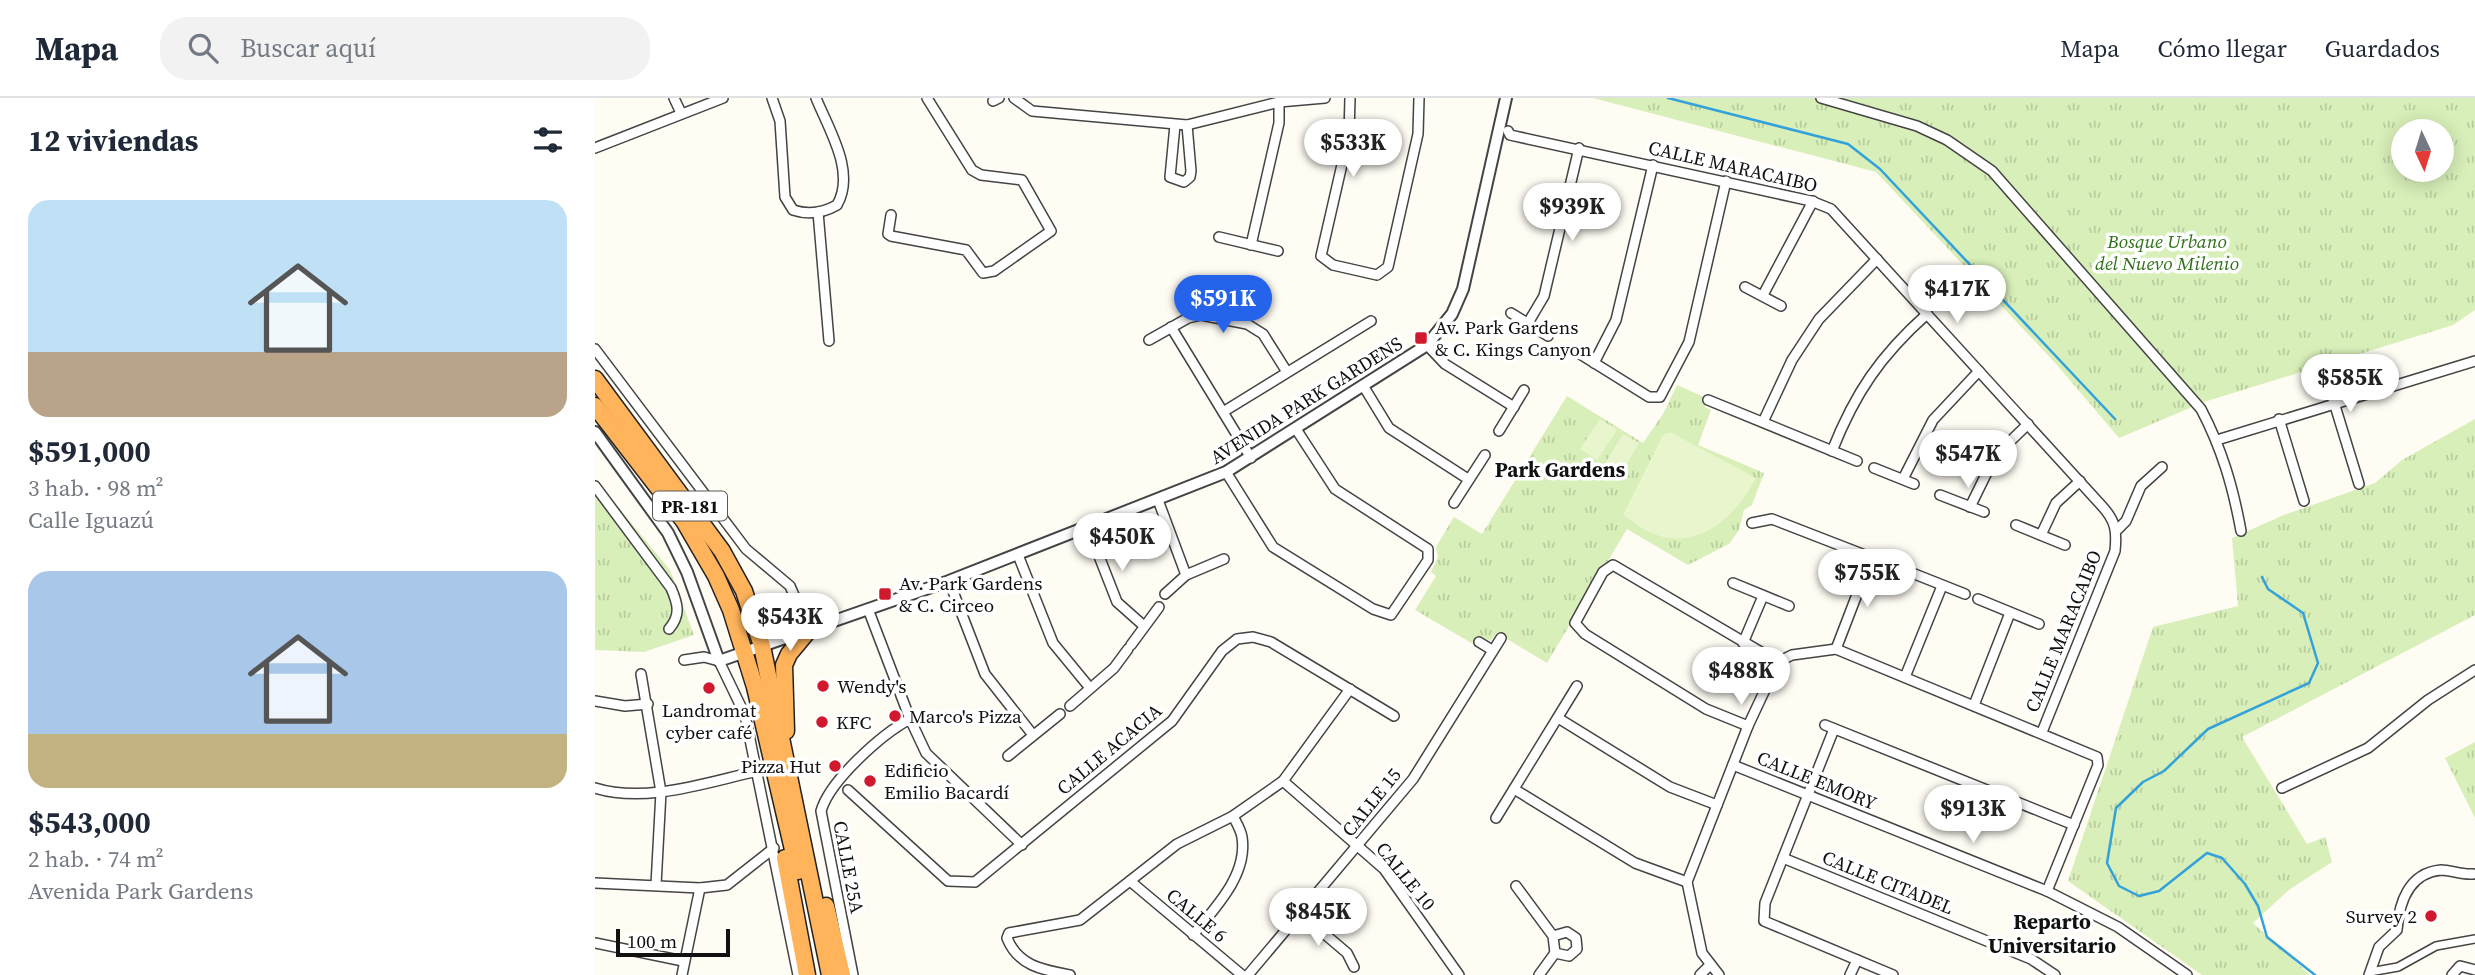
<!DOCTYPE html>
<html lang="es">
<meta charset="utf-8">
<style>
body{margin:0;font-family:"Source Serif 4",serif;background:#f2f2f3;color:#1f2937;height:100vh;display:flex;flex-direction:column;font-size:26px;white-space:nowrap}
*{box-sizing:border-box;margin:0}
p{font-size:23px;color:#747a83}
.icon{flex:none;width:38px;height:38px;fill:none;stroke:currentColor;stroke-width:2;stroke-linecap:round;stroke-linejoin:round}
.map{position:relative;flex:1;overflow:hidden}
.drawer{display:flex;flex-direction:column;background:#fff;width:595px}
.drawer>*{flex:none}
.needle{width:46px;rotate:176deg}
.tools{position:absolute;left:1796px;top:21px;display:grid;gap:14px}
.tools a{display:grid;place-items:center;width:63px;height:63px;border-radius:50%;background:#fff;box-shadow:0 4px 18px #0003;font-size:35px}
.scale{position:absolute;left:21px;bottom:18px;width:114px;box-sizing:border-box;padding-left:7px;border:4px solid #111;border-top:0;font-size:19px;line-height:24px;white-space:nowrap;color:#111;-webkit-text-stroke:5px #fff;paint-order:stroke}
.price{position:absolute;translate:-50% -60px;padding:0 16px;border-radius:24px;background:#fff;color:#222;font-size:23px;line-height:46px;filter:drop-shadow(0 2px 4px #0008)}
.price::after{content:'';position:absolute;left:50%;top:42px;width:21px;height:16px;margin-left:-10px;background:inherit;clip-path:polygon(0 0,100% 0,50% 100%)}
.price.current{background:#2563eb;color:#fff}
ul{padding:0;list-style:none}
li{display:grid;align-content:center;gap:14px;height:371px;padding:0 28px}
li span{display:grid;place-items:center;height:217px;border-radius:21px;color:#555}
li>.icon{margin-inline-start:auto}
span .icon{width:126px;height:126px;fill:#fffc;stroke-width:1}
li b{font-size:30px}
h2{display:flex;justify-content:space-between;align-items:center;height:84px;padding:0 28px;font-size:30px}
header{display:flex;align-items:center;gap:42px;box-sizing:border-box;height:98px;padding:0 35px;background:#fff;border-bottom:2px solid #e0e1e3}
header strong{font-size:33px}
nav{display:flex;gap:38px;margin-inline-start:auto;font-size:24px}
.search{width:490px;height:63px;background:#f2f2f3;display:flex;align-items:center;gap:18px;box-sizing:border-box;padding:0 24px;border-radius:28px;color:#747a83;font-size:26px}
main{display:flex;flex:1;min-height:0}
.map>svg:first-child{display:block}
</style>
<header>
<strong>Mapa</strong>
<div class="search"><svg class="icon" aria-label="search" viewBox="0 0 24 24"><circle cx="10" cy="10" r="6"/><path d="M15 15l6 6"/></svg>Buscar aquí</div>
<nav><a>Mapa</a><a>Cómo llegar</a><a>Guardados</a></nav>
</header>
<main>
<section class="drawer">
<h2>12 viviendas<svg class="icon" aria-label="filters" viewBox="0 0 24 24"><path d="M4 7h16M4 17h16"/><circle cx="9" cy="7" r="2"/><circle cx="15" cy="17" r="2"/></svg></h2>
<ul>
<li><span style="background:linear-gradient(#bfe0f5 70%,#b9a48a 0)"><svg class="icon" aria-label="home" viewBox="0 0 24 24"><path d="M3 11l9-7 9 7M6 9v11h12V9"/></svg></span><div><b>$591,000</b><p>3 hab. · 98 m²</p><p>Calle Iguazú</p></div></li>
<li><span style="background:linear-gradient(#a9c7e8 75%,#c2b280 0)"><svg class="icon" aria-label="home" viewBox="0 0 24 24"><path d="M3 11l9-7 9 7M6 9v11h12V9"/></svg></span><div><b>$543,000</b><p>2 hab. · 74 m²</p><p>Avenida Park Gardens</p></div></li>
</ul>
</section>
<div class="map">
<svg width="1880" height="877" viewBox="0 0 1880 877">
<defs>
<pattern id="park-tufts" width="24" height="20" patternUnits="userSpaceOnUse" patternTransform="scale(1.75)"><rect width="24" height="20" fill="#d8efb9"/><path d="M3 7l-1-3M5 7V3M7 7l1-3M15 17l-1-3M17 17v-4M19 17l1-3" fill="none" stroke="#b8cc9e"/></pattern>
</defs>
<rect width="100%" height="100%" fill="#fffcf4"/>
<!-- park -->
<g fill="url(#park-tufts)" fill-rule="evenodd">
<path d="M 998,0 L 1880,0 L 1880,212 L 1858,227 L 1609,304 L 1524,340 L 1462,267 L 1281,74 ZM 1808,33 L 1846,33 L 1846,72 L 1808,72 Z"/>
<path d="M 1082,287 L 1111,300 L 1110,309 L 1116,312 L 1103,347 L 1169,375 L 1157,407 L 1149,412 L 1144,432 L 1134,446 L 1093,467 L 1032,431 L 952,565 L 902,535 L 895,543 L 886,538 L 880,547 L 820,512 L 841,478 L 836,474 L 843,459 L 841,449 L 859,419 L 887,436 L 972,298 L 1048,345 L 1068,316 Z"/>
<path d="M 1880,321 L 1880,517 L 1647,639 L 1712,746 L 1730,739 L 1737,764 L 1695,791 L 1658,825 L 1715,877 L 1607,877 L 1473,783 L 1558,529 L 1643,508 L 1637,440 L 1689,417 L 1780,385 L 1807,362 Z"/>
<path d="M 0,381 L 75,472 L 99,537 L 49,554 L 0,552 Z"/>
<path d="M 1880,644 L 1880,720 L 1850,660 Z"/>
</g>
<!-- pitch -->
<g fill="#e9f5cc">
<path d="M 1005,321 L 1022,332 L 1002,362 L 985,351 Z"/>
<path d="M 1072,335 L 1077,335 L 1161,380 C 1141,418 1103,455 1056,435 C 1046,431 1037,423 1028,417 L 1068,337 Z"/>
<path d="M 1028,336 L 1044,345 L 1028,373 L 1011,364 Z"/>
</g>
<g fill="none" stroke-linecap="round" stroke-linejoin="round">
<!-- stream -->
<g stroke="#33a1da" stroke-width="2.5">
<path d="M 1073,0 L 1253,46 L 1285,71 L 1520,321"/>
<path d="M 1667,479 L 1673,491 L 1708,515 L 1723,565 L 1714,585 L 1613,631 L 1569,673 L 1548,684 L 1521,710 L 1512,765 L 1524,788 L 1544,798 L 1564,793 L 1612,755 L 1627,760 L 1650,786 L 1663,808 L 1672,839 L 1720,877"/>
</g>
<defs>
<path id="pedestrian" d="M 1775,874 L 1803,869 L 1841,848 L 1880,841"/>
<g id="minor">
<path d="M 79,0 L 86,15"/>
<path d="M 177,0 L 185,23 L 190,99 L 198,112 C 213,117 228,115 242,107 C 261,74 234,32 221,0"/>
<path d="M 419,0 L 437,13 L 592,27 L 684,4 L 730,0"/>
<path d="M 755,0 L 754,36 L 726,158 L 738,167 L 782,177 L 793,169 L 823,36 L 824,0"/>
<path d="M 1226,0 L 1322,28 L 1352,42 L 1397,73 L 1606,311 C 1627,351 1638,389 1646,433"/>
<path d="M 398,3 L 404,0"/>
<path d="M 580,27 L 575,79 L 589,84 L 595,79 L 596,73 L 592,27"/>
<path d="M 913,33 L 915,37 L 1216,103 L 1236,111 L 1506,407 C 1521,423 1522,433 1520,453 L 1447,634"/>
<path d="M 0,50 L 128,0"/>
<path d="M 223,114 L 234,243"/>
<path d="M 296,117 L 293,136 L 296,138 L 371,152 L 388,175 L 399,173 L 456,133 L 427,82 L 386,77 L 377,72 L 332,0"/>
<path d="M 624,139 L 683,153"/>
<path d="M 656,147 L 684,25 L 684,4"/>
<path d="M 1150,189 L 1186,208"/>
<path d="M 1168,197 L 1218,103"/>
<path d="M 916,215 L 953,238"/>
<path d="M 933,225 L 949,198 L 984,50"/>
<path d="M 576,229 L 656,360"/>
<path d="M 554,242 L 593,220 L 606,217 L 652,226 L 668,236 L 692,274"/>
<path d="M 832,247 L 850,266 L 919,309"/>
<path d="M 0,251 L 151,451 L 195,488 L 214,532"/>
<path d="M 985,256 L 1054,299 L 1065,299 L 1094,244 L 1131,83"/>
<path d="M 999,265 L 1021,222 L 1058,67"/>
<path d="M 1730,275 L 1764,386"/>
<path d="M 769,289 L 794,330 L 873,381"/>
<path d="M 1113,302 L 1262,363"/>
<path d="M 628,314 L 776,223"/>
<path d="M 1684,321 L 1709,403"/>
<path d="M 1168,324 L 1197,262 L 1224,221 L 1282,161"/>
<path d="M 904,333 L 929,292"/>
<path d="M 1622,342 L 1880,263"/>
<path d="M 1237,353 C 1260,295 1285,258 1332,216"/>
<path d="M 1279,370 L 1319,386"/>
<path d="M 631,374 L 678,449 L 778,511 L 796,517 L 833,462 L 833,451 L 740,391 L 701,331"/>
<path d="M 1308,381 L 1338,322 L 1384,273"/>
<path d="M 0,388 L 76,490 C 83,506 86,517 74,531"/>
<path d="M 1345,397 L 1389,414"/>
<path d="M 563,402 L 591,477"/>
<path d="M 859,405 L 890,357"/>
<path d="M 1375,409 L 1400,358 L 1433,326"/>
<path d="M 1157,425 L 1177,421 L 1293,466"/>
<path d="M 1421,427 L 1470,447"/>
<path d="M 493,430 L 522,504 L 549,528"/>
<path d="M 1522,432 L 1531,423 L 1546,388 L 1567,369"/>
<path d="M 1446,437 L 1461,405 L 1485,383"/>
<path d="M 423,457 L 458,545 L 495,590"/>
<path d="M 1312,473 L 1370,496"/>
<path d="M 354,483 L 390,576 L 438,637"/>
<path d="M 1138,485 L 1194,508"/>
<path d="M 570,496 L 591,477 L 629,461"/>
<path d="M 1383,501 L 1444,526"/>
<path d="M 273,511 L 315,621 L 331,655 L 427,747"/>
<path d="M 884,544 L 897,552"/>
<path d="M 1148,545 L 1168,498"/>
<path d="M 536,547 L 564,509"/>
<path d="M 1241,551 L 1276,460"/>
<path d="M 89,562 L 109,559 L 124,563 L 150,617 L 203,877"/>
<path d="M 46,576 L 66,694 L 61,787"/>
<path d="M 1310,579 L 1347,488"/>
<path d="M 0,603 L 30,608 L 53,606"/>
<path d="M 1379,607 L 1415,515"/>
<path d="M 475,608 L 519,570 L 533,551"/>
<path d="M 963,620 L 1075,689 L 1122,707"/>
<path d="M 1230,627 L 1479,727"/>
<path d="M 1153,628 L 1111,611 L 990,536 L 980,525 L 1008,474 L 1018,467 L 1183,564 L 1197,557 L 1241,551 L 1502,659 L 1503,667 L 1452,793"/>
<path d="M 1239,631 L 1170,805 L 1169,823 L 1298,877"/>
<path d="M 413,658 L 465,616"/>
<path d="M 1138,667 L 1452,793 L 1523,829 L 1592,877"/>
<path d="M 688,683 L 789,771 L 864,877"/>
<path d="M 0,690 C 51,706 112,684 163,673"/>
<path d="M 1687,690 L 1773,650 L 1833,602 L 1880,572"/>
<path d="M 919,691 L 1040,765 L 1092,784"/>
<path d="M 253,692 L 353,783 L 380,784 L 577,623 L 627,553 L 642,541 L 658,539 L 676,544 L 799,618"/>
<path d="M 901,720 L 982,588"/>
<path d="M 1188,760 L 1436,861 L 1460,877"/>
<path d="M 535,783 L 647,877"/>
<path d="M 0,785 L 105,790 L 132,787 L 179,750"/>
<path d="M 921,788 L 958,838 L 960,855 L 974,858 L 982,851 L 981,840 L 972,834 L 958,838"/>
<path d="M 706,816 L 752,855 L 759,869"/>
<path d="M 598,837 C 620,810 653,777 647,739 C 646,732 641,724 638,718"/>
<path d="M 0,845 L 88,863"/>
<path d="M 87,877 L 105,790"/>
<path d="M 258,877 L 226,713 C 235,682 287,636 315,621"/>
<path d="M 475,877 C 448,872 423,868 412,840 L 414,835 L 485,822 L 582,746 L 638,718 L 688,683 L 755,591"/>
<path d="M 653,877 L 818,681 L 906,540"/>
<path d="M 944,877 L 960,855"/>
<path d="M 1105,877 L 1114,868"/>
<path d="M 1124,877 L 1107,855 L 1092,784 L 1153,628 L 1183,564"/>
<path d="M 1255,877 L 1262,862"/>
<path d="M 1774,877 L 1784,849 L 1802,832 C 1804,806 1813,775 1846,772 C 1856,772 1866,777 1878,776"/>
<path d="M 1857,877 L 1865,868 L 1880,872"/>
</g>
<path id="tertiary" d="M 0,334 L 73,435 L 92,474 L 124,563 L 354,483 L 631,374 L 832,247 L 857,216 L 868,191 L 911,0"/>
<g id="trunk">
<path d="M 0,281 L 127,453 L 149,493 L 167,548 L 235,877"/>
<path d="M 0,308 L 89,423 L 121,478 L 136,512 L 160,589 L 203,773"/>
<path d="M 191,633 L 189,567 L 194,556 L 214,532"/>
<path d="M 190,760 L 212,877"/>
<path d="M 231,808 L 247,877"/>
</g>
</defs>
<!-- pedestrian casing -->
<use href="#pedestrian" stroke="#444" stroke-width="10"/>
<!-- minor casing -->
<use href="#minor" stroke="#444" stroke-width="12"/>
<!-- tertiary casing -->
<use href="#tertiary" stroke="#444" stroke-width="14"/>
<!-- trunk casing -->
<use href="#trunk" stroke="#222" stroke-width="19"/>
<!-- pedestrian -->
<use href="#pedestrian" stroke="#fff" stroke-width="7"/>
<!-- minor -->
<use href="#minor" stroke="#fff" stroke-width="9"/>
<!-- tertiary -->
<use href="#tertiary" stroke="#fff" stroke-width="10"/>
<!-- trunk -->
<use href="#trunk" stroke="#ffb45b" stroke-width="16"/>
</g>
<!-- markers -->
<g fill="#d0192c" stroke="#fff" stroke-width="2.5">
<rect x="819" y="233" width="14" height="14" rx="3.5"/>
<rect x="283" y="489" width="14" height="14" rx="3.5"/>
<circle cx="228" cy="588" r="7"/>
<circle cx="114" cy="590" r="7"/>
<circle cx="300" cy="618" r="7"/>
<circle cx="227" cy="624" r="7"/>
<circle cx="240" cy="668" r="7"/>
<circle cx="275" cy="683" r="7"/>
<circle cx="1836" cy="818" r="7"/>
</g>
<g text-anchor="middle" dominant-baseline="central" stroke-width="7" stroke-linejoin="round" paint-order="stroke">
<!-- shield labels -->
<rect fill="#fff" stroke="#585858" stroke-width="2" x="58" y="393.5" width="74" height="29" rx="5"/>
<g font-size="18" font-weight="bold" fill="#111">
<text x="95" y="408">PR-181</text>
</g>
<!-- street labels -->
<g font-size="19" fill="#111" stroke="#fff">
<text transform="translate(1138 68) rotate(13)">CALLE MARACAIBO</text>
<text transform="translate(711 302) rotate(-32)">AVENIDA PARK GARDENS</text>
<text transform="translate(1468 533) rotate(-68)">CALLE MARACAIBO</text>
<text transform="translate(514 651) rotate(-40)">CALLE ACACIA</text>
<text transform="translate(1222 682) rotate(22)">CALLE EMORY</text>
<text transform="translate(776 704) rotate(-51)">CALLE 15</text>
<text transform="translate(254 769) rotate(79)">CALLE 25A</text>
<text transform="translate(811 778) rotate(51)">CALLE 10</text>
<text transform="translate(1293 784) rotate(22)">CALLE CITADEL</text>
<text transform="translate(602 817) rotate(40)">CALLE 6</text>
</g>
<!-- park labels -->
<g font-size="19" font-style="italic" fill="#307019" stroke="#fff">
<text x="1572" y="143">Bosque Urbano<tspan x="1572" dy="22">del Nuevo Milenio</tspan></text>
</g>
<!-- poi labels -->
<g font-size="19" fill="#111" stroke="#fff" text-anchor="start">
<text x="840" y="229">Av. Park Gardens<tspan x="840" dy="22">&amp; C. Kings Canyon</tspan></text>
<text x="304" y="485">Av. Park Gardens<tspan x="304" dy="22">&amp; C. Circeo</tspan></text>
<text x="242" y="588">Wendy's</text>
<text x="114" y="612" text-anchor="middle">Landromat<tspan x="114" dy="22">cyber café</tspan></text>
<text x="314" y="618">Marco's Pizza</text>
<text x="241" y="624">KFC</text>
<text x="226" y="668" text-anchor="end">Pizza Hut</text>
<text x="289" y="672">Edificio<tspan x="289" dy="22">Emilio Bacardí</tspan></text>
<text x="1822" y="818" text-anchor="end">Survey 2</text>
</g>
<!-- neighbourhood labels -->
<g font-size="21" font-weight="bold" fill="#111" stroke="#fff">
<text x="965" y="371">Park Gardens</text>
<text x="1457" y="823">Reparto<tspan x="1457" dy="24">Universitario</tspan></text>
</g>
</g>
</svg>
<div class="tools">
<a><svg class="needle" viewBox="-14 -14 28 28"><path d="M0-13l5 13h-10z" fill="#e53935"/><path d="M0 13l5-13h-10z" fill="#747a83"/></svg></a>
</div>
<div class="scale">100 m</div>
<b class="price" style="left:758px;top:81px">$533K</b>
<b class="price" style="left:977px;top:145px">$939K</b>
<b class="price" style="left:1362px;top:227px">$417K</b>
<b class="price current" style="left:628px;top:237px">$591K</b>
<b class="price" style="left:1755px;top:316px">$585K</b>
<b class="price" style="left:1373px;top:392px">$547K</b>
<b class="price" style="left:527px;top:475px">$450K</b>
<b class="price" style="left:1272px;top:511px">$755K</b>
<b class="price" style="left:195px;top:555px">$543K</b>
<b class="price" style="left:1146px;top:609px">$488K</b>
<b class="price" style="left:1378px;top:747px">$913K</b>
<b class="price" style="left:723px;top:850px">$845K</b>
</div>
</main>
